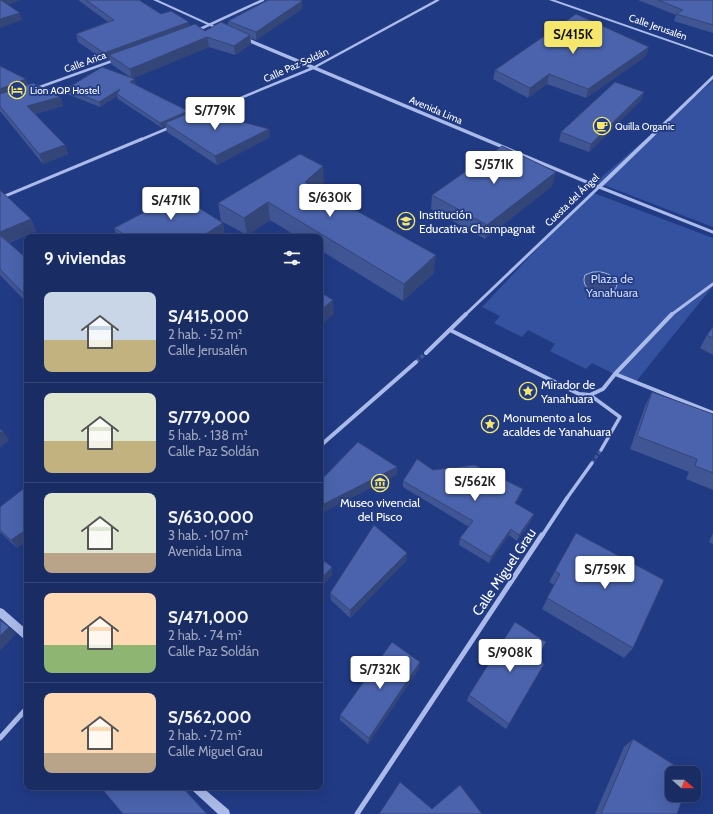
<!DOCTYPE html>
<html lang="es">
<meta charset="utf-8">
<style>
body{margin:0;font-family:Cabin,sans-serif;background:#223469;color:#f1f3f6;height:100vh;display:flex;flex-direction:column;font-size:15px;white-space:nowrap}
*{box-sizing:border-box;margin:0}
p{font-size:13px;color:#9fa7be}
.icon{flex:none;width:22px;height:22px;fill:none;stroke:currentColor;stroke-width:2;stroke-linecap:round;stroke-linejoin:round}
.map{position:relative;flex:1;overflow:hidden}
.details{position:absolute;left:24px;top:234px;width:299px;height:556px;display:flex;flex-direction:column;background:#192c63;border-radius:8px;box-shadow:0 4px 16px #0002,0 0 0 1px #374878}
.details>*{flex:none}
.needle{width:26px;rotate:111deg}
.buttons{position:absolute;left:665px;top:766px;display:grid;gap:8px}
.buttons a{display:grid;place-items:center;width:36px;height:36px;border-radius:8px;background:#192c63;box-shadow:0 4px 16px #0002,0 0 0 1px #374878;font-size:20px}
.price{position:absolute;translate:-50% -34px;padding:0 9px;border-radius:4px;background:#fff;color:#222;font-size:13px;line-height:26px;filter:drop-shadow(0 1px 2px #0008)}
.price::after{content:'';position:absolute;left:50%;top:24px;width:12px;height:9px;margin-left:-6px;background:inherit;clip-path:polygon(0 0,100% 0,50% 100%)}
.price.current{background:#f5e76b;color:#111}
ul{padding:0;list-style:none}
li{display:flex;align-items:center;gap:12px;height:100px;padding:0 20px}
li+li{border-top:1px solid #374878}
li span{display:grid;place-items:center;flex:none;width:112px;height:80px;border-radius:8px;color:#555}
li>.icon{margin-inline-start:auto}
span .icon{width:48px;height:48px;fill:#fffc;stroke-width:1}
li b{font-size:17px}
h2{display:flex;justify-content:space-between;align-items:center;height:48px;padding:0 20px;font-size:17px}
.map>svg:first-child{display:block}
</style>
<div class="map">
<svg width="713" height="814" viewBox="0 0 713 814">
<rect width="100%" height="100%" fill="#213a84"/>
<!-- green -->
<g fill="#3552a1">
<path d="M 713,81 L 713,227 L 596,182 Z"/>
<path d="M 591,192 L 713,238 L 713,286 L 634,384 L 592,363 L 586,369 L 550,351 L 555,344 L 528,330 L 522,337 L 494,323 L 500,316 L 482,307 Z"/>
</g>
<!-- water -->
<path fill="#3a4b83" stroke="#9db3ea" d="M 593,272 C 603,271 614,274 617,284 C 615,302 583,295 584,279 L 585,275 Z"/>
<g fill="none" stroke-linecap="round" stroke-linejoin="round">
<!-- pedestrian-tunnel -->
<path stroke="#425896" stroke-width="3.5" stroke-dasharray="3.5 2" stroke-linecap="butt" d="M 592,463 L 601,450"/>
<!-- minor-tunnel -->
<path stroke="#425896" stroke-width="4" stroke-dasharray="4 2" stroke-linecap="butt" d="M 416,362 L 426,353"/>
<!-- pedestrian -->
<g stroke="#aabae9" stroke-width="3.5">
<path d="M 615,374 L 713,413"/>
<path d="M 590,395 L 620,417 L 601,450"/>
<path d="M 567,498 L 592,463"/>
</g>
<!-- minor-far3 -->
<g stroke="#aabae9" stroke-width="2.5">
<path d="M 198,30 L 263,0"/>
<path d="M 37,88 L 115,60"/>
<path d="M 197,116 L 313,68 L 438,0"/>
<path d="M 140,140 L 171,127"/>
</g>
<!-- minor-far2 -->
<g stroke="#aabae9" stroke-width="3">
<path d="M 0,198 L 142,139"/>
<path d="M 465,315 L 599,187 L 713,232"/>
<path d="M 671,315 L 713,284"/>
</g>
<!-- minor-far1 -->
<g stroke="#aabae9" stroke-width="4">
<path d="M 450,330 L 579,394 L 590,395 L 603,389 L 615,374 L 672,314"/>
<path d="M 426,353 L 466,314"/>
<path d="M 320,446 L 416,362"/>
<path d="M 542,536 L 567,498"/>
</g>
<!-- minor -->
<g stroke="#aabae9" stroke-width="5">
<path d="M 0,738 L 27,708"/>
<path d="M 357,814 L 542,535"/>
</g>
<!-- tertiary -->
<g fill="#aabae9" fill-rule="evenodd">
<path d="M 153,0 L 158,0 L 224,30 L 221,31 Z"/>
<path d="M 549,0 L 555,0 L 713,55 L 713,57 Z"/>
<path d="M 241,37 L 245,37 L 598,185 L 713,75 L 713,79 L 601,188 L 599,189 L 241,39 Z"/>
<path d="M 0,608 L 3,609 L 27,630 L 27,640 L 24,639 L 0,618 Z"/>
<path d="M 190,787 L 202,787 L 229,810 L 230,814 L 218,814 L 192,790 Z"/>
</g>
</g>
<!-- wall -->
<g fill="#405594">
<path d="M 78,0 L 139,0 L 161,14 L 190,26 L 205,31 L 228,26 L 228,21 L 302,1 L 302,9 L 256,40 L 250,38 L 251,44 L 235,55 L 209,47 L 133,78 L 136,84 L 135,85 L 188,111 L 189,113 L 209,118 L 269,129 L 270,137 L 217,165 L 167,132 L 166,126 L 162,128 L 118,99 L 117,96 L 100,107 L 67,94 L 66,89 L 130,77 L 111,64 L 110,59 L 106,61 L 78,42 L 76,34 L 108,22 Z"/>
<path d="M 638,0 L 713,0 L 713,33 L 674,21 L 676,15 Z"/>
<path d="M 646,56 L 586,98 L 547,84 L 528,98 L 493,79 L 495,70 Z"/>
<path d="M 0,66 L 28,84 L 60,97 L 63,106 L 35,114 L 65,145 L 68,154 L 43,164 L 0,111 Z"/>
<path d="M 644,92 L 641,100 L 589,152 L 559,141 L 561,132 Z"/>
<path d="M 324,184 L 318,189 L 434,273 L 403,301 L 320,250 L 320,237 L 298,237 L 270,220 L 247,235 L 221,221 L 218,203 Z"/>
<path d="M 552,186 L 485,239 L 431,209 L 432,195 Z"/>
<path d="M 0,190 L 31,219 L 36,231 L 9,243 L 27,259 L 27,303 L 0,275 Z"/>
<path d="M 223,223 L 225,237 L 117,237 L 114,228 Z"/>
<path d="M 713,327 L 713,355 L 700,348 L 707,335 Z"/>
<path d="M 652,392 L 713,414 L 713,490 L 686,479 L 689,472 L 630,449 L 645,406 Z"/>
<path d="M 433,470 L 520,496 L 516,503 L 531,521 L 517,541 L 509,535 L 489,563 L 459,545 L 460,538 L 469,527 L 403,487 L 403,481 Z"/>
<path d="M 0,507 L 17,548 L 0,532 Z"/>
<path d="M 576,533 L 633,648 L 624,658 L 542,609 L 554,585 L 549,582 L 555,571 Z"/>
<path d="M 713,533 L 713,544 L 709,542 Z"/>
<path d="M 407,553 L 406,561 L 350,618 L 331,600 L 330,593 Z"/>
<path d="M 537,659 L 544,664 L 506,729 L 467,701 L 469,695 Z"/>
<path d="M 419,669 L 368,744 L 340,720 L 340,715 Z"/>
<path d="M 633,739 L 677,814 L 595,814 L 624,747 Z"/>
</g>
<!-- shaded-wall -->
<g fill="#344578">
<path d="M 1,0 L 21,0 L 3,7 Z"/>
<path d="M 302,1 L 302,9 L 256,40 L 256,32 Z"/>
<path d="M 20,13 L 22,20 L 0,28 L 0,19 Z"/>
<path d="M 189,22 L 190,30 L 109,55 L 110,59 L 106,61 L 104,53 Z"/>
<path d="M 250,35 L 251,44 L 235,55 L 234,46 Z"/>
<path d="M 207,37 L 209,47 L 132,79 L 130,69 Z"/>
<path d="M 649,47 L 646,56 L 586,98 L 588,89 Z"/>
<path d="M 549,74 L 547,84 L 528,98 L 530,88 Z"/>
<path d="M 26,79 L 29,88 L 0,99 L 0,89 Z"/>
<path d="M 135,79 L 136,84 L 131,88 L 130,82 Z"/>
<path d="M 120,89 L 117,94 L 117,96 L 100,107 L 99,102 Z"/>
<path d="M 644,92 L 641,100 L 589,152 L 591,144 Z"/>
<path d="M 60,97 L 63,106 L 30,115 L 27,106 Z"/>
<path d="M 188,111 L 189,116 L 165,123 L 166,126 L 162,128 L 160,123 Z"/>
<path d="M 269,129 L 270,137 L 217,165 L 215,156 Z"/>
<path d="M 65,145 L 68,154 L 43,164 L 39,154 Z"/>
<path d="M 323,166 L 324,184 L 307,200 L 305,182 Z"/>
<path d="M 556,172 L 552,186 L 485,239 L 487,225 Z"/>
<path d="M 268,202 L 270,220 L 247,235 L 244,218 Z"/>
<path d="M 31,219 L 36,231 L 3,245 L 0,238 L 0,232 Z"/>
<path d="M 223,223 L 225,237 L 201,237 Z"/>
<path d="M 436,255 L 434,273 L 403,301 L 404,284 Z"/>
<path d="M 333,300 L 334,314 L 320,326 L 320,311 Z"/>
<path d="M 3,431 L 9,440 L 0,448 L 0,433 Z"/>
<path d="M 397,467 L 397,475 L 320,514 L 320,506 Z"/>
<path d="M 523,489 L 520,496 L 512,509 L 515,503 Z"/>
<path d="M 534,514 L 531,521 L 517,541 L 519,535 Z"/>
<path d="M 27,529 L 27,541 L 17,548 L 11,540 Z"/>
<path d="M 511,529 L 509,535 L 489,563 L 491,557 Z"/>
<path d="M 407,553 L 406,561 L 350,618 L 350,610 Z"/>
<path d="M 332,567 L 332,575 L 320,589 L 320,580 Z"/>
<path d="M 9,627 L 16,634 L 0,651 L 0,636 Z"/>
<path d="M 420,662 L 419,669 L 368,744 L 369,738 Z"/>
</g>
<!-- building -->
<g fill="#4a63ac" stroke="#344578">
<path d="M 0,0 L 1,0 L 20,13 L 0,19 Z"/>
<path d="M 86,0 L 139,0 L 161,14 L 171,11 L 189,22 L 104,53 L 76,34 L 114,20 Z"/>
<path d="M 268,0 L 302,0 L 302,1 L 256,32 L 228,21 Z"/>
<path d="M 658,0 L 713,0 L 713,25 L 676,14 L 683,10 Z"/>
<path d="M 576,14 L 649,47 L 588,89 L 549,74 L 530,88 L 495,70 Z"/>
<path d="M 221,22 L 250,35 L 234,46 L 207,37 L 130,69 L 109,55 L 195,24 L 205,31 Z"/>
<path d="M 0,66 L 26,79 L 0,89 Z"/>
<path d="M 102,67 L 135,79 L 130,82 L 188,111 L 160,123 L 117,94 L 120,89 L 99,102 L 66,89 Z"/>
<path d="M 615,82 L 644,92 L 591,144 L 561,132 Z"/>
<path d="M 33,83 L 60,97 L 27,106 L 65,145 L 39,154 L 0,106 L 0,94 Z"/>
<path d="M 194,111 L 209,118 L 216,115 L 269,129 L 215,156 L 165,123 Z"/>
<path d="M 502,146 L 556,172 L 487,225 L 432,195 Z"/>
<path d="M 300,154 L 323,166 L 305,182 L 436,255 L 404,284 L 268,202 L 244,218 L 218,203 Z"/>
<path d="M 0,190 L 31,219 L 0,232 Z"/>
<path d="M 178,195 L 223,223 L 201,237 L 128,237 L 114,228 Z"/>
<path d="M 0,235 L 27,259 L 27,297 L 0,269 Z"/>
<path d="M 320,292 L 333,300 L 320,311 Z"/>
<path d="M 713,327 L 713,338 L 707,335 Z"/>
<path d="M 652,392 L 713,414 L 713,473 L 695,466 L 697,459 L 637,436 Z"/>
<path d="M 0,429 L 3,431 L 0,433 Z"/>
<path d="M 358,442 L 397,467 L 320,506 L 320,481 Z"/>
<path d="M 417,459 L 433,470 L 475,465 L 523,489 L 515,503 L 534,514 L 519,535 L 511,529 L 491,557 L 460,538 L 473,521 L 403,481 Z"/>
<path d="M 27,486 L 27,529 L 11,540 L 0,530 L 0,507 Z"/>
<path d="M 374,525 L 407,553 L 350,610 L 330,593 Z"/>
<path d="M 576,533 L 664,580 L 633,648 L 547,598 L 560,574 L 555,571 Z"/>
<path d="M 320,558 L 332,567 L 320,580 Z"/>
<path d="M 0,620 L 9,627 L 0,636 Z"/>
<path d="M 515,622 L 546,642 L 537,659 L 544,664 L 509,724 L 469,695 Z"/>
<path d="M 392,642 L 420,662 L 369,738 L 340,715 Z"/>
<path d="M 633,739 L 687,773 L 672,773 L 672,795 L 684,795 L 677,814 L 601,814 Z"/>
<path d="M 400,782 L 432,809 L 460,785 L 482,814 L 379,814 Z"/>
<path d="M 105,787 L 182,787 L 207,814 L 123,814 L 103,790 Z"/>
</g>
<!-- icons -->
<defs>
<symbol id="hotel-ring" viewBox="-11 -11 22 22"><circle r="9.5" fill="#213a84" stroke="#f5e76b" stroke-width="1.5"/><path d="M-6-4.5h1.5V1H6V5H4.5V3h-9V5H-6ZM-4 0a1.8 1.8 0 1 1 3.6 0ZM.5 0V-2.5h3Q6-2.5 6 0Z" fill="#f5e76b"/></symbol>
<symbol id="cafe-ring" viewBox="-11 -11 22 22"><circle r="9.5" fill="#213a84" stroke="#f5e76b" stroke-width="1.5"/><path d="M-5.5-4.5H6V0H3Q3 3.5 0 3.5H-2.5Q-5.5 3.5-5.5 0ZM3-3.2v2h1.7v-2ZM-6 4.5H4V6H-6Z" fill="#f5e76b"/></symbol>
<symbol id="school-ring" viewBox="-11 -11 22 22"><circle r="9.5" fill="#213a84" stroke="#f5e76b" stroke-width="1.5"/><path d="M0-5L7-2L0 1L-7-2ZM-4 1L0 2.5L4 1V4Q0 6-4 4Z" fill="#f5e76b"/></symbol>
<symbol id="sight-ring" viewBox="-11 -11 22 22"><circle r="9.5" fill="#213a84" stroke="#f5e76b" stroke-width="1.5"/><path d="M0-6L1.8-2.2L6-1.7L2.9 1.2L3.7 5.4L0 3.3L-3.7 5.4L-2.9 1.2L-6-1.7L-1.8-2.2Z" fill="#f5e76b"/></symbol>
<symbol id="museum-ring" viewBox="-11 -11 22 22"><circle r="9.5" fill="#213a84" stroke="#f5e76b" stroke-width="1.5"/><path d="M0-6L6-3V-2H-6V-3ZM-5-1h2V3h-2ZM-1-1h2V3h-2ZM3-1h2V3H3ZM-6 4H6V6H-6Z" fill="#f5e76b"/></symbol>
</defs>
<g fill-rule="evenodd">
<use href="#hotel-ring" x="7" y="80" width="20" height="20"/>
<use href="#cafe-ring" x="592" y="116" width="20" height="20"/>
<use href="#school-ring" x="396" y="211" width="20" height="20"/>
<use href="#sight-ring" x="518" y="381" width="20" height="20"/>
<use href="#sight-ring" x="480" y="414" width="20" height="20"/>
<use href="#museum-ring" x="370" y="473" width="20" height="20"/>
</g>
<g text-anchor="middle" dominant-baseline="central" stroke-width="3.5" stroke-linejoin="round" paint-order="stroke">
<!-- far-street labels -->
<g font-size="10" fill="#fff" stroke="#213a84">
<text transform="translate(658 27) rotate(19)">Calle Jerusalén</text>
<text transform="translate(85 62) rotate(-20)">Calle Arica</text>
<text transform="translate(296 65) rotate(-24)">Calle Paz Soldán</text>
<text transform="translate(436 110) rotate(23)">Avenida Lima</text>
<text transform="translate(572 200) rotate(-44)">Cuesta del Ángel</text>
</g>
<!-- far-poi labels -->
<g font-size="10" fill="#fff" stroke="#213a84" text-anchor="start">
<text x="30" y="90">Lion AQP Hostel</text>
<text x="615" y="126">Quilla Organic</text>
</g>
<!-- poi labels -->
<g font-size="12" fill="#fff" stroke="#213a84" text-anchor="start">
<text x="419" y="214">Institución<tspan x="419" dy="14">Educativa Champagnat</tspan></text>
<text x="541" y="384">Mirador de<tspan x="541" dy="14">Yanahuara</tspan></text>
<text x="503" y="417">Monumento a los<tspan x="503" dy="14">acaldes de Yanahuara</tspan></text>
<text x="380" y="502" text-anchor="middle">Museo vivencial<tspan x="380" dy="14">del Pisco</tspan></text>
</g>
<!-- park labels -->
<g font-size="12" fill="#ced9f7" stroke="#213a84">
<text x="612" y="278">Plaza de<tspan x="612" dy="14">Yanahuara</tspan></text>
</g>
<!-- near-street labels -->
<g font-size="14" fill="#fff" stroke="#213a84">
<text transform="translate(504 572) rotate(-56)">Calle Miguel Grau</text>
</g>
</g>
</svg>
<div class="buttons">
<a><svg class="needle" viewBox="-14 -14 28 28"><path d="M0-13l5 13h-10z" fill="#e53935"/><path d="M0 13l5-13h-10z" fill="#9fa7be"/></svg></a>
</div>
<b class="price current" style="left:573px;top:55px">S/415K</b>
<b class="price" style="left:215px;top:131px">S/779K</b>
<b class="price" style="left:494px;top:185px">S/571K</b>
<b class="price" style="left:330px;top:218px">S/630K</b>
<b class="price" style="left:171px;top:221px">S/471K</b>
<b class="price" style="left:475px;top:502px">S/562K</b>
<b class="price" style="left:605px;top:590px">S/759K</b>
<b class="price" style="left:510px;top:673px">S/908K</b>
<b class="price" style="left:380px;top:690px">S/732K</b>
<section class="details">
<h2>9 viviendas<svg class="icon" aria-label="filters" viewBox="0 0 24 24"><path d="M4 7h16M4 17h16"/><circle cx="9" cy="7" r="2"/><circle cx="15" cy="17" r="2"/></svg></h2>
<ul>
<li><span style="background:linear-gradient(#c9d6e8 60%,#c2b280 0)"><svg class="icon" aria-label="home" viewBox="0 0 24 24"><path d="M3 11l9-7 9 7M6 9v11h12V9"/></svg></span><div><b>S/415,000</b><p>2 hab. · 52 m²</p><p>Calle Jerusalén</p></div></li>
<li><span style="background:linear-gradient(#dfe7d0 60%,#c2b280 0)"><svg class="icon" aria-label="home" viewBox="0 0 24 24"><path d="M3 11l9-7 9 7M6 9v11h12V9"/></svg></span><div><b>S/779,000</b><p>5 hab. · 138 m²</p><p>Calle Paz Soldán</p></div></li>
<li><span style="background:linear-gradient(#dfe7d0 75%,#b9a48a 0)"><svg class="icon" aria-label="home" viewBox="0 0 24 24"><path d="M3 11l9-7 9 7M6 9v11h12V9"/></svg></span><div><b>S/630,000</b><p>3 hab. · 107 m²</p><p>Avenida Lima</p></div></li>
<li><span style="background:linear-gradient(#ffd9b3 65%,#8fb573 0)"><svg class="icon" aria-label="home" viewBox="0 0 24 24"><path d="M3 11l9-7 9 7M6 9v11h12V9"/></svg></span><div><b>S/471,000</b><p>2 hab. · 74 m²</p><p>Calle Paz Soldán</p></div></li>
<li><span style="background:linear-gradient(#ffd9b3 75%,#b9a48a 0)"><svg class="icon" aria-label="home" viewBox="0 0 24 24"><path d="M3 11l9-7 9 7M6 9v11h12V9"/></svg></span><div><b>S/562,000</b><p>2 hab. · 72 m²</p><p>Calle Miguel Grau</p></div></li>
</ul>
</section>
</div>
